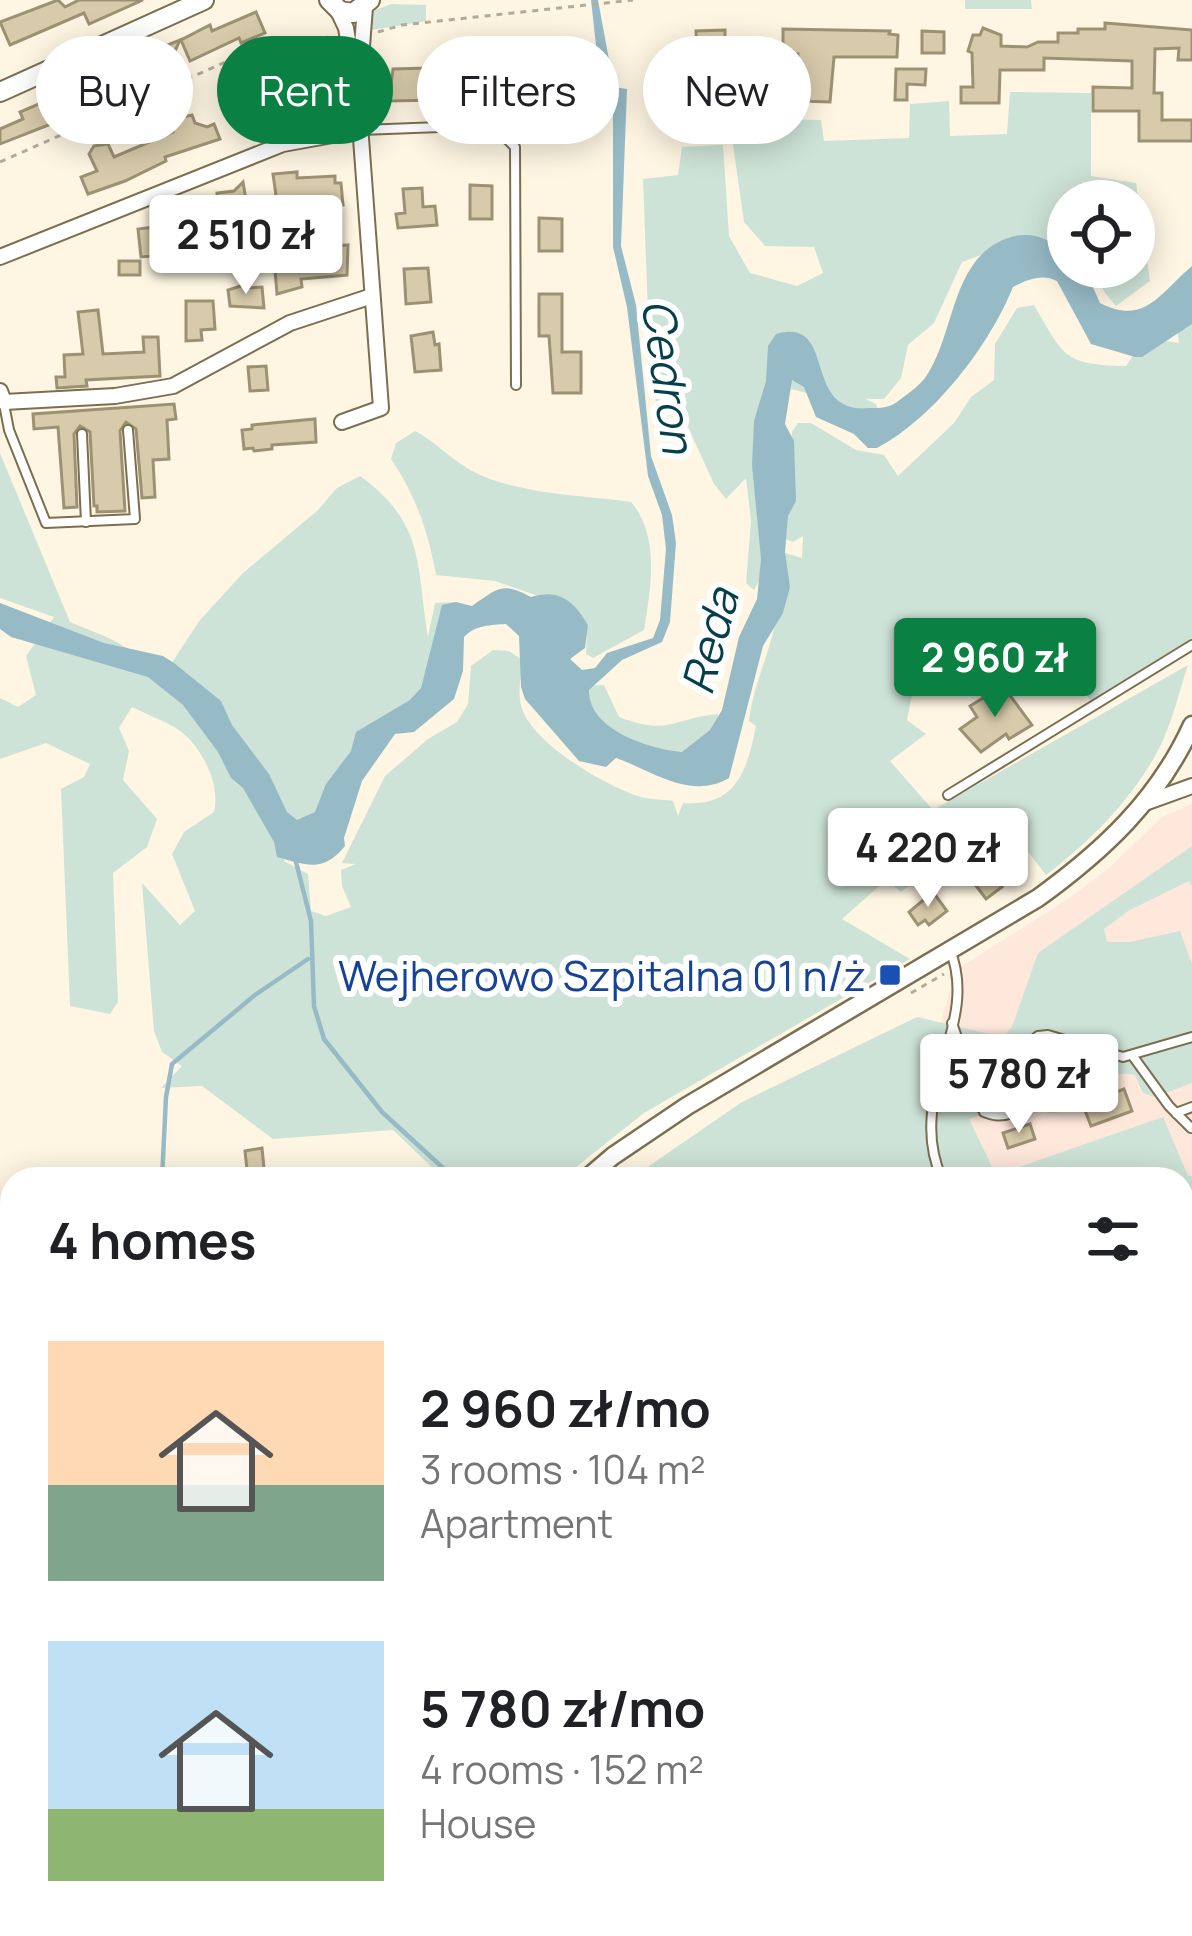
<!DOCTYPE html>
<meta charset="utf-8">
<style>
body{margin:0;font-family:Manrope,sans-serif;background:#f2f2f2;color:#202124;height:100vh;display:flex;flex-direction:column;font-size:45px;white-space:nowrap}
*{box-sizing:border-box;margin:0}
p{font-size:39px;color:#757577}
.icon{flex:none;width:66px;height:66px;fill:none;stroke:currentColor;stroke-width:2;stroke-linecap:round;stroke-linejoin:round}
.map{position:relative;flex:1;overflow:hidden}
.details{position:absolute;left:0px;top:1167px;width:1194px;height:771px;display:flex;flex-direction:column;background:#fff;border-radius:36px 36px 0 0;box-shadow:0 6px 30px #0003}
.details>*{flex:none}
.guide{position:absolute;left:36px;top:36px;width:1122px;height:108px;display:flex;gap:24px}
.fabs{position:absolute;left:1047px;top:180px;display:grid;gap:24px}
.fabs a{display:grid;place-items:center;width:108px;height:108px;border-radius:50%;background:#fff;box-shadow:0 6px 30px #0003;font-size:60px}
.price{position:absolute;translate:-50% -102px;padding:0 27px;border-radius:12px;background:#fff;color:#222;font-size:39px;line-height:78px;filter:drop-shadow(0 3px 6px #0008)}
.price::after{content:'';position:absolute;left:50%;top:72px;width:36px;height:27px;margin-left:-18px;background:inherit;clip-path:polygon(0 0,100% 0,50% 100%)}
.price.active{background:#0b8043;color:#fff}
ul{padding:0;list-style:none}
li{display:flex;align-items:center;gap:36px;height:300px;padding:0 48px}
li span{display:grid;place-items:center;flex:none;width:336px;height:240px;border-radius:0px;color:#555}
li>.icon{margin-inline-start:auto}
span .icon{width:144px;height:144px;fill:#fffc;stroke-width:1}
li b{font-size:51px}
h2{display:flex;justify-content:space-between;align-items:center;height:144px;padding:0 48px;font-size:51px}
.tag{padding:0 42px;border-radius:54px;background:#fff;box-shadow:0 6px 30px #0003;font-size:42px;line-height:108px}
.tag.active{background:#0b8043;color:#fff}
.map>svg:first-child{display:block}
</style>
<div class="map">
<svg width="1192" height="1936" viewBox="0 0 1192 1936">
<rect width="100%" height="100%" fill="#fef6e2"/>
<!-- medical -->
<path fill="#fee7db" d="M 1192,804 L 1192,1525 L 1182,1509 L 1182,1179 L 935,1179 L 936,1039 L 952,984 L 948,975 L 1068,899 L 1109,868 L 1162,817 Z"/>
<!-- green -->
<g fill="#cee3d7">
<path d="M 965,0 L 1031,0 L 1032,9 L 965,9 Z"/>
<path d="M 391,4 L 426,5 L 426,21 L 366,31 L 373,11 Z"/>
<path d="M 1010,92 L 1091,93 L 1091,176 L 1136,183 L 1150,281 L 1116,306 L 1105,293 L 1092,267 L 1134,267 L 1134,201 L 1068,201 L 1068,239 L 1015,243 L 962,262 L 934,323 L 908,345 L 901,378 L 884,399 L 866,399 L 876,404 L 879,414 C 843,418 816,387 780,389 L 761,577 L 754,590 L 746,583 L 751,521 L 746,478 L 726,499 L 714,484 L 688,427 L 657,407 L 650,367 L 643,179 L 678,175 L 682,147 L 723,145 L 729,236 L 750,273 L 797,286 L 823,273 L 814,247 L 765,246 L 744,222 L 733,145 L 735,118 L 821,120 L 824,141 L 909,138 L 910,104 L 949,101 L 950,136 L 1007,134 Z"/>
<path d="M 1034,305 C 1064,356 1063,365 1126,366 L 1145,338 L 1179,343 L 1177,326 L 1192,312 L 1192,640 L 1090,701 L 1061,646 L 998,688 L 965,660 L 912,695 L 907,720 L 926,734 L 890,761 L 933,810 L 1188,665 C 1180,689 1174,715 1164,738 C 1139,793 1093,839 1046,875 L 1002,818 L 901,892 L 886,880 L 842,919 L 910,959 L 644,1113 L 561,1179 L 444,1179 L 393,1130 L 273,1139 L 202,1086 L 161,1088 L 182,1066 L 162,1052 L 154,1031 L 142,883 L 180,925 L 195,911 L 172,854 L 184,832 L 214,812 C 221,784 201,744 176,728 C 162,720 146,714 132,707 L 119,728 L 129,751 L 123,780 L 157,819 L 147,847 L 113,873 L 118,1002 L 110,1014 L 70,1006 L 61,789 L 84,777 L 90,764 L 46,743 L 0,759 L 0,698 L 18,707 L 36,695 L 26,656 L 54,617 L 0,598 L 0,453 L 70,622 L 109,638 L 167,670 L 200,620 L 243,573 L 318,510 L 337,488 L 360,476 C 426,524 416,566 428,637 L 435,603 L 454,602 L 443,664 L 319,819 L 282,836 L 284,861 L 308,874 L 311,911 L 326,916 L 351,907 L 342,886 L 341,870 L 356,864 L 342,863 L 385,776 L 428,739 L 457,722 L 468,704 L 471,666 L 493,650 L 509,651 L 522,660 C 521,675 517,694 522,709 C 535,744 601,783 635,795 C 647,800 661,799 673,801 L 678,816 L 683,803 C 737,807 747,770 756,726 L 749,721 C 752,695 761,673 769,647 C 778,617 783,585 785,553 L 802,558 L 803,536 L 793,542 L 785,539 L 792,432 L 798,423 L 811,423 L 856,450 L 884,455 L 898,476 L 954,423 L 971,397 L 994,380 L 995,344 L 1017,308 Z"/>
<path d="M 415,431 C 438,443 454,463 478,474 C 525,495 581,495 631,502 C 660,535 651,589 644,630 L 593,658 L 586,654 L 587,630 L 576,609 L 495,581 L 436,575 C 428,531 416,496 391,459 L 396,443 Z"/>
<path d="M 604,685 L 619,717 C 669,736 670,719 718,714 L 719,738 L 662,776 L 563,687 Z"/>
<path d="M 1192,846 L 1192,887 L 1189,881 L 1128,911 L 1104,929 L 1107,942 L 1130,942 L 1180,931 L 1192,964 L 1192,1083 L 1155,1097 L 1143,1093 L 1135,1075 C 1101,1067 1089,1099 1062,1111 C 1047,1117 1040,1107 1025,1106 C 1009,1105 985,1114 969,1119 L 996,1175 L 1163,1117 L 1188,1176 L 1192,1176 L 1192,1265 L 1182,1268 L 1182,1179 L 630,1179 L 742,1102 L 917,1017 L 1002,1037 L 1012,1027 L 1038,953 Z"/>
<path d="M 1192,1421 L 1192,1936 L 700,1936 L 700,1926 L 1182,1926 L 1182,1424 Z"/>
<path d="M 0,1829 L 12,1829 L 12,1926 L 44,1926 L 48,1936 L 0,1936 Z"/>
</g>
<!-- water -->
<path fill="#97bbc6" d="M 591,0 L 598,0 L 614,87 L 627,89 L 621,246 L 636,305 L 651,456 L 672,515 L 676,543 L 670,622 L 662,642 L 622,660 L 589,690 C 588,730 650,749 682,752 L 710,730 L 722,710 L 739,637 L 757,599 L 761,559 L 752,465 L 754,421 L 766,381 L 768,346 L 776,334 C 839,316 800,416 870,408 C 880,408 889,408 897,402 C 906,395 918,387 925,378 C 956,334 950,258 1008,238 C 1031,230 1049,239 1068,253 L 1068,267 L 1084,267 L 1100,303 C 1145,326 1160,293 1192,266 L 1192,324 L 1142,357 L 1135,357 L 1091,344 L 1057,281 C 1042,273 1026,280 1013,287 C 989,346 934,418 877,448 L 868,448 L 854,434 L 816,417 L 804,387 L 792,380 L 785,424 L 794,441 L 796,501 L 788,516 L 785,552 L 790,587 L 783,613 L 763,646 L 729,778 C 690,801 649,769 616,758 L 606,767 L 579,761 L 525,699 L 521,687 L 519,636 L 506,624 C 491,625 475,625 464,637 L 463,671 L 454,699 L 414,732 L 395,734 L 362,781 L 344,838 L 345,846 C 324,872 308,866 277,857 L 274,842 L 243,788 L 231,778 L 218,752 L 183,705 L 148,677 L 11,637 L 0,629 L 0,603 L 104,643 L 163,656 L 174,663 L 221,701 L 232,725 L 269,774 L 287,812 L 297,820 L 315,812 L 326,784 L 351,751 L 356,732 L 410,700 L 421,688 L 442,605 L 456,602 L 472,606 C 497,589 502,581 531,597 C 559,588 574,601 588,625 L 585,648 L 570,659 L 582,670 L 595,668 L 607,653 L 653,638 L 660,620 L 666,549 L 662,515 L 648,476 L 627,307 L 613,247 L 613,105 L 601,91 Z"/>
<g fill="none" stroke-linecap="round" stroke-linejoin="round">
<!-- stream -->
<g stroke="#97bbc6" stroke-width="4.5">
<path d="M 295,858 L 311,921 L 314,1006 L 324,1039 L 382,1112 L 455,1179"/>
<path d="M 162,1179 L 166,1097 L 172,1064 L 255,995 L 308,959"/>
<path d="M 385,1926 L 386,1936"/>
<path d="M 805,1926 L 807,1936"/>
</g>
</g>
<!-- building -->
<g fill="#d8cbab" stroke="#9d9173" stroke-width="3">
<path d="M 58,0 L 65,7 L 79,0 L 143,0 L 89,24 L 84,13 L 10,45 L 0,22 Z"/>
<path d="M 256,12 L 265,33 L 241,43 L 239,38 L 190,61 L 181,40 L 210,25 L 212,31 Z"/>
<path d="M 1105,23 L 1192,30 L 1192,60 L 1178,60 L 1179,48 L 1155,49 L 1154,93 L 1162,93 L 1162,120 L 1192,120 L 1192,141 L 1139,141 L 1139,111 L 1093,111 L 1093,87 L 1132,88 L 1132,61 L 1044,58 L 1044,70 L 1000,70 L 999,103 L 961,103 L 961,87 L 973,87 L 972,53 L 968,51 L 973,35 L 980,35 L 983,28 L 1001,35 L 1001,46 L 1027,47 L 1038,42 L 1058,42 L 1058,33 L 1078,33 L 1078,29 L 1105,29 Z"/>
<path d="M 783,29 L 890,31 L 889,34 L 898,35 L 897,57 L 834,57 L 830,102 L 799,101 L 798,54 L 783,54 Z"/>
<path d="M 725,30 L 725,55 L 697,55 L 696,31 Z"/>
<path d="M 922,31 L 944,32 L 944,53 L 922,53 Z"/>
<path d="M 180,40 L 167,69 L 109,92 L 111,98 L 74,115 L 0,144 L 0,129 L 23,119 L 20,112 L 97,79 L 95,74 Z"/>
<path d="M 693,55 L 694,87 L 680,88 L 680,56 Z"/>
<path d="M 577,61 L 579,86 L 514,90 L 513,83 L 541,77 L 540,63 Z"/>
<path d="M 326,68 L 328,93 L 324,97 L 291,99 L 292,117 L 287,119 L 271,121 L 270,109 L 265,109 L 263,88 L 248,89 L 246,73 L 306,72 Z"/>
<path d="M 429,68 L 429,74 L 439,74 L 439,100 L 389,101 L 393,69 Z"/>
<path d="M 741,69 L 767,69 L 767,85 L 747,85 L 746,95 L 732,95 L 732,82 L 742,82 Z"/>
<path d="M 896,69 L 926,69 L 925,85 L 907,84 L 907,100 L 895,100 Z"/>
<path d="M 192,115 L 195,123 L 207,127 L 214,124 L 220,139 L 165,157 L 166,161 L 125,181 L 88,194 L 81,177 L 97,171 L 89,154 L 94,146 L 108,144 L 114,157 L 173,132 L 173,119 Z"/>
<path d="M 709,116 L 732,117 L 733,138 L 707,139 Z"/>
<path d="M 297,172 L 297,178 L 335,176 L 335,183 L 341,183 L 343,205 L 336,205 L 333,221 L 316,222 L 315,207 L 278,210 L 273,174 Z"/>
<path d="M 243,182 L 249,218 L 228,223 L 227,207 L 218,208 L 217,193 L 234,191 Z"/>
<path d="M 470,185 L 492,186 L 492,219 L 470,219 Z"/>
<path d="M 422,188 L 423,207 L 435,206 L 437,225 L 398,228 L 396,214 L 405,213 L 403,189 Z"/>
<path d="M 539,218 L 562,219 L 562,251 L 539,251 Z"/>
<path d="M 163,226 L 165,255 L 141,257 L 138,229 Z"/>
<path d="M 348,245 L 347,275 L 301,279 L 302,287 L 277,294 L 275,270 L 282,269 L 281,262 L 303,260 L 302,249 Z"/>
<rect x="119" y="261" width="21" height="14"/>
<path d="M 428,268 L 431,302 L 406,304 L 404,269 Z"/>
<path d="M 247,284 L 248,288 L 262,287 L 264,308 L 230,306 L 228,290 Z"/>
<path d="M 539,294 L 562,294 L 562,352 L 581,352 L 581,393 L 553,393 L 549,336 L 539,336 Z"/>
<path d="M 186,301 L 213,301 L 215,329 L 201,330 L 202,340 L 186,341 Z"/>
<path d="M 98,310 L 103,354 L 144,352 L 143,337 L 158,337 L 160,376 L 86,380 L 87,386 L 57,388 L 56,377 L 65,377 L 64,355 L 83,354 L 78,312 Z"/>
<path d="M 433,332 L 435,345 L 439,344 L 441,370 L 415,372 L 411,336 Z"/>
<path d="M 266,366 L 268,390 L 250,391 L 248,367 Z"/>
<path d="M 174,404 L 176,419 L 167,420 L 169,459 L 153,460 L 155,497 L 142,498 L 136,429 L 126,422 L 120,431 L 125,511 L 97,512 L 97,506 L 94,506 L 90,432 L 80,426 L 74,434 L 77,507 L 64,508 L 58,427 L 34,429 L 33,414 Z"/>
<path d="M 315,419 L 316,442 L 272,445 L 272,449 L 254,451 L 253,448 L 244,449 L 242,430 L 252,429 L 252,425 Z"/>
<path d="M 1003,686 L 1032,725 L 1009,739 L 1006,734 L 981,752 L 960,729 L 977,717 L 970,706 Z"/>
<path d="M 990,871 L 1002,887 L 986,899 L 974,883 Z"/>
<path d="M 933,892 L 947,911 L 929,925 L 925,920 L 918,925 L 909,912 Z"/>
<path d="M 1124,1089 L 1132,1111 L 1091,1126 L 1083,1105 Z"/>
<path d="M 1030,1124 L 1035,1139 L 1008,1148 L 1003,1133 Z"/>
<path d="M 262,1148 L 265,1178 L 248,1179 L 245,1151 Z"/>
</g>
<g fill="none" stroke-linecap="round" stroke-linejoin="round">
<defs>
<g id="service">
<path d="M 361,130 L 493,125 L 515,147 L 516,385"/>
<path d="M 4,404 L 9,430 L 46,523 L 135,519 L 128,430"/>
<path d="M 82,434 L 86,522"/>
<path d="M 948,795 L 1192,645"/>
<path d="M 952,1023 L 981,1106 L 984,1112 C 994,1116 1001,1117 1012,1113 C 1042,1101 1023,1074 1027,1052 C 1029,1043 1031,1042 1038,1036 L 1048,1035 L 1123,1057 L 1192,1037"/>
<path d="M 1132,1055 L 1169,1106 L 1191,1128"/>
<path d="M 1176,1113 L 1192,1107"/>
<path d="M 942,1179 C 904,1094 981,1026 950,950"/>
<path d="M 1182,1409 L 1192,1406"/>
<path d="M 630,1926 L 630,1936"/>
</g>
<g id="minor">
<path d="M 337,9 L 346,28 L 356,87"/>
<path d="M 0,257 L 283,144 L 360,130"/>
<path d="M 0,391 L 4,402 L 115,396 L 173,386 L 290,323 L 372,296"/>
<path d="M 342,422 L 381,408 L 358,98 L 365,7"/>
<path d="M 1145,803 L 1192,786"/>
<path d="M 0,1328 L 12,1319"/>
<path d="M 0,1433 L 12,1440"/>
</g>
<g id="tertiary">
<path d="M 586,1179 L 613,1156 L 687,1106 L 1038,898 C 1103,851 1158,800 1192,725"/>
<path d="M 455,1936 L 455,1926"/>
</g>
<g id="secondary">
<path d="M 329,0 L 340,11 L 353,13 L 370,0"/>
<path d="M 0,92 L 204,0"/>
</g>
</defs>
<!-- service casing -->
<use href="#service" stroke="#7a6f51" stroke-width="12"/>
<!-- minor casing -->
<use href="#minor" stroke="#7a6f51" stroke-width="18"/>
<!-- tertiary casing -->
<use href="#tertiary" stroke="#7a6f51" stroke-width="21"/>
<!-- secondary casing -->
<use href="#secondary" stroke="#7a6f51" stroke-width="22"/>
<!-- path -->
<g stroke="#b2ab9a" stroke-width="3" stroke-dasharray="6 6" stroke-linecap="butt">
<path d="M 378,32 L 402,25 L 633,0"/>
<path d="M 0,162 L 273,41 L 333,37"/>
<path d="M 911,993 L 944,974"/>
<path d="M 0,1839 L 12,1845"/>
<path d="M 85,1926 L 103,1936"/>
<path d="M 1038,1936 L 1039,1926"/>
</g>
<!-- service -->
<use href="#service" stroke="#fff" stroke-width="8"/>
<!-- minor -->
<use href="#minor" stroke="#fff" stroke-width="14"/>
<!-- tertiary -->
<use href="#tertiary" stroke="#fff" stroke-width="16"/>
<!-- secondary -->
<use href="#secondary" stroke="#fff" stroke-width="18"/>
</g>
<!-- markers -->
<rect fill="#1a4fb4" stroke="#fff" stroke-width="4.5" x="878" y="963" width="24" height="24" rx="6"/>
<g text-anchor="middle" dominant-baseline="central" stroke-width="12" stroke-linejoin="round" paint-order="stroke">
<!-- transit labels -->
<g font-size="42" fill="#164399" stroke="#fff" text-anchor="end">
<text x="866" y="975">Wejherowo Szpitalna 01 n/ż</text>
</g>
<!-- water labels -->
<g font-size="45" font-style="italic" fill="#063f4c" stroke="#fff">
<text transform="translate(669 376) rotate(82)">Cedron</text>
<text transform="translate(709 641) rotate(-75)">Reda</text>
</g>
</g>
</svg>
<div class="fabs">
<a><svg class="icon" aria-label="locate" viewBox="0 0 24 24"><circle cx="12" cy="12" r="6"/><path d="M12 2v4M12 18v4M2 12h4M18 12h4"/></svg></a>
</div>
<b class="price" style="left:246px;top:297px">2 510 zł</b>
<b class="price active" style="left:995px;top:720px">2 960 zł</b>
<b class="price" style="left:928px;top:910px">4 220 zł</b>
<b class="price" style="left:1019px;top:1136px">5 780 zł</b>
<div class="guide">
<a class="tag">Buy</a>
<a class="tag active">Rent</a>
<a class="tag">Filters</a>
<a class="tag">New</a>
</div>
<section class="details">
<h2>4 homes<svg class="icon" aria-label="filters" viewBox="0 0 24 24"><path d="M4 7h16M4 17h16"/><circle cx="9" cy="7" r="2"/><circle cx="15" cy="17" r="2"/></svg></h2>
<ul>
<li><span style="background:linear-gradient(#ffd9b3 60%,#7fa58c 0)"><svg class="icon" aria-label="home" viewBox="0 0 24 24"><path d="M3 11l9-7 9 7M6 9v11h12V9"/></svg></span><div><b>2 960 zł/mo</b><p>3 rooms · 104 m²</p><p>Apartment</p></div></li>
<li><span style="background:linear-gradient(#bfe0f5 70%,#8fb573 0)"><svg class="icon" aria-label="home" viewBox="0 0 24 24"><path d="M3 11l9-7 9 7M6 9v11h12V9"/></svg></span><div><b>5 780 zł/mo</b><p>4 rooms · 152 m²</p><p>House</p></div></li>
</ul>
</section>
</div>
